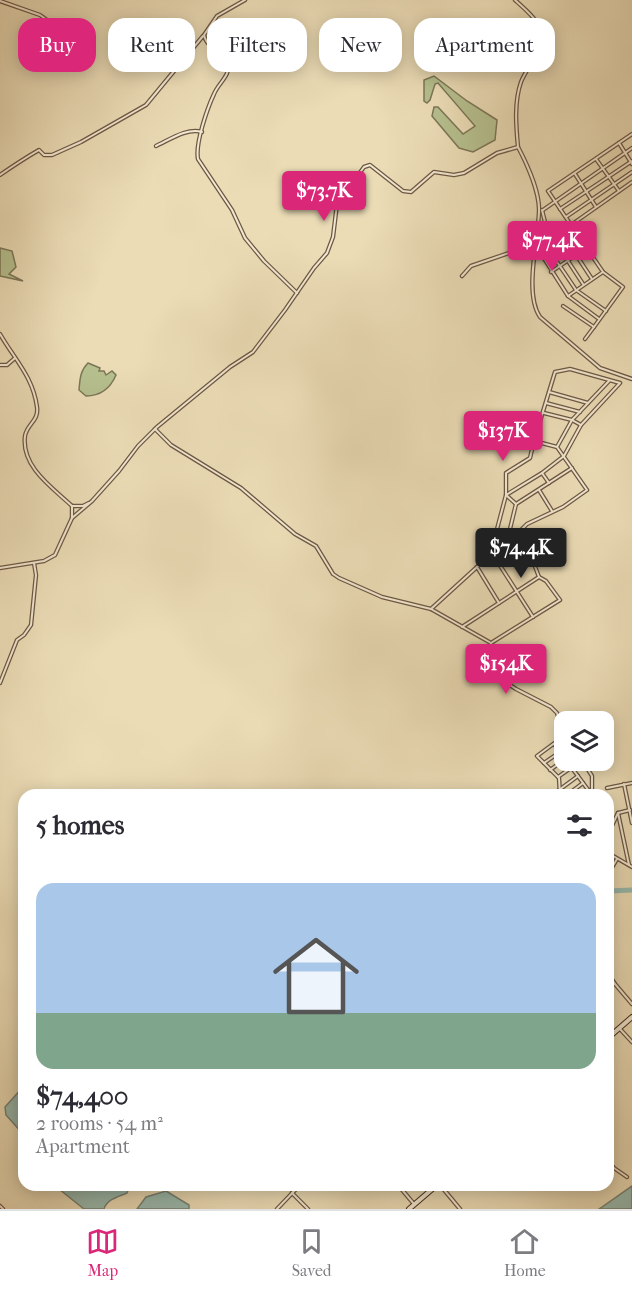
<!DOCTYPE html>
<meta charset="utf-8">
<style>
body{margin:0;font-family:"IM FELL French Canon",serif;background:#f2f2f3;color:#2b2b33;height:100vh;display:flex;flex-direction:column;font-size:22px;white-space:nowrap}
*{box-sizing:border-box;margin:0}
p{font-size:20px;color:#7c7c81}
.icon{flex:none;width:33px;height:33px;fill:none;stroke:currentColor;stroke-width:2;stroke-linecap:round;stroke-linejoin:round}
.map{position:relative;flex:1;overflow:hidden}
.panel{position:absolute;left:18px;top:789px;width:596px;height:402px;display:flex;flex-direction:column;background:#fff;border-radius:18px;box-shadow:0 3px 15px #0003}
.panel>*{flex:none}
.top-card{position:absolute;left:18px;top:18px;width:597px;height:54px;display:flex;gap:12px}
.tools{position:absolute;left:554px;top:711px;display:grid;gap:12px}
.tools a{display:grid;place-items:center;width:60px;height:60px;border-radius:12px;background:#fff;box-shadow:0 3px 15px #0003;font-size:30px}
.price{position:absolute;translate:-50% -51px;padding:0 14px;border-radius:6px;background:#db2777;color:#fff;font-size:20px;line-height:39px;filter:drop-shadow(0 2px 3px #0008)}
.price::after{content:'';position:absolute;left:50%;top:36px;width:18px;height:14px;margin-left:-9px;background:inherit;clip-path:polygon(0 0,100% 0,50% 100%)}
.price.selected{background:#222;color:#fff}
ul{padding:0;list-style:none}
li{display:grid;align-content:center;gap:12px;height:318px;padding:0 18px}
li+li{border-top:2px solid #e1e1e2}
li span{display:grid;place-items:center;height:186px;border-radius:18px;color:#555}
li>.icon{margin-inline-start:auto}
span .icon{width:108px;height:108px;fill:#fffc;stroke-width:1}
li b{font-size:26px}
h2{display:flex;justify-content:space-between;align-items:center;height:72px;padding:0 18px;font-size:26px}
.tag{padding:0 21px;border-radius:18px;background:#fff;box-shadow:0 3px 15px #0003;font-size:21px;line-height:54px}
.tag.selected{background:#db2777;color:#fff}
.tab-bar{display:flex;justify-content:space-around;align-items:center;height:84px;border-top:2px solid #e1e1e2;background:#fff;font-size:16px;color:#7c7c81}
.tab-bar a{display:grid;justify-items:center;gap:3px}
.tab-bar .selected{color:#db2777}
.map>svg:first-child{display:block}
</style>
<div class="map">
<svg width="632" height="1209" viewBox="0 0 632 1209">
<rect width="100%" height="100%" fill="#ebdcb6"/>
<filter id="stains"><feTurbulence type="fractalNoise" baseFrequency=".00333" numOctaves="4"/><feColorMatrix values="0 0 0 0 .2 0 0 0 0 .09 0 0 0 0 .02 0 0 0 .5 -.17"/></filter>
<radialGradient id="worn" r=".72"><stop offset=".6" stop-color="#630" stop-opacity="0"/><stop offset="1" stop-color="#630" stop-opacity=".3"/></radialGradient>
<!-- green -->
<g fill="#b6c08f" stroke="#7c7657" stroke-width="1.5">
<path d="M 434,76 L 467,101 L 497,120 L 495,140 L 473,152 L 459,148 L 432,116 L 434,107 L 438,107 L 463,134 L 475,126 L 438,83 L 435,84 L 430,100 L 427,103 L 424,101 L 424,80 Z"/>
<path d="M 0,248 L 12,251 L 16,267 L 9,274 L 23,281 L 0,276 Z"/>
<path d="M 88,363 L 100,368 L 99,371 L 104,371 L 106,375 L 112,371 L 116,375 C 110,389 101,396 86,396 L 79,390 C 80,379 80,371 88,363 Z"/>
</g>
<!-- water -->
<g fill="#98bbb0" stroke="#768276" stroke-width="1.5">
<path d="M 24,1086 L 24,1135 L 6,1115 L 5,1107 Z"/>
<path d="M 54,1185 L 130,1185 L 127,1193 C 118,1197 107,1199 104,1209 L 84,1209 Z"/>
<path d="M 632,1186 L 632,1209 L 599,1209 L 602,1207 Z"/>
<path d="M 166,1191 L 189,1205 L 189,1209 L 137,1209 L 146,1197 Z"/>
</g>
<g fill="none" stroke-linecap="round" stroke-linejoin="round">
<!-- river -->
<path stroke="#98bbb0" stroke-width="5" d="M 608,891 L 632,890"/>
<defs>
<g id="minor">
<path d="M 245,0 L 217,16 L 204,35 C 206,46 220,53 229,61 C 230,77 219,82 214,94 C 207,109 195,144 198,159 L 232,210 L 245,238 L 264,261 L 297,293"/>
<path d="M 0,1 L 40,15 L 47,20 L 51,32"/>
<path d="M 632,134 L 548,191 L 571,225 L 632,182"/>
<path d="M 619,143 L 632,164"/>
<path d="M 156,146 C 169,140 188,127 202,132"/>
<path d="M 518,147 C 527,164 540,193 539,212 C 538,240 524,294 540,317 L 600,368 L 632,379"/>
<path d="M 596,159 L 619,191"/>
<path d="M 575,174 L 596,207"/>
<path d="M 0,175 C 13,166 25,158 39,150 L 44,155 L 52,155 L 81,142 L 146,105 L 203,36"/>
<path d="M 560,209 L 632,161"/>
<path d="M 543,210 L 632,148"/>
<path d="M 566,217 L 632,172"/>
<path d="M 571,225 L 603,272 L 568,296 L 538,249 Z"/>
<path d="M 561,232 L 592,279"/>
<path d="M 553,238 L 583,284"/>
<path d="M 545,244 L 576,290 L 606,311"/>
<path d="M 539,248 L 545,222 L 542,210"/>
<path d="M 551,272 L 576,255"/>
<path d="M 462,276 L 471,266 L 535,244"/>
<path d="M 568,296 L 599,319"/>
<path d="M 563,306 L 594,327 L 623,287 L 603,272"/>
<path d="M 0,334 C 15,360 33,377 37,407 C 39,421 27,424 25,436 C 21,467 53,488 72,506 L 72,518 L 55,555 L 44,561 L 0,568"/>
<path d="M 585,339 L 594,327"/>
<path d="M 0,365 L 7,365 L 15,358"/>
<path d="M 549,392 L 588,403"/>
<path d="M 546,403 L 580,412"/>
<path d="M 544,413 L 572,420 L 581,425"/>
<path d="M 155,429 L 171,445 L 241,488 L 295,534 L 316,546 L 333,574 L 339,578 L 382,597 L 431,609 L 491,643 L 560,600 L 546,581 L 539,577 L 462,627"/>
<path d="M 557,447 L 572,420 L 609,381"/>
<path d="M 542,473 L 549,483"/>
<path d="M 539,490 L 552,511"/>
<path d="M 516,504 L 506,495 L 506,473 L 530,458 L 534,441"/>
<path d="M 72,506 L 83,506 L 89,503"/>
<path d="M 72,518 L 92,501 L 119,471 L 138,446 L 157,427 L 230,367 L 253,352 L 285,310 L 314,268 L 327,253 L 333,237 L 337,204 L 364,167 L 370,165 L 403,191 L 411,192 L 434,172 L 454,175 L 464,173 L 497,153 L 518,147 C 516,126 514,102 521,82 C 526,69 543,48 542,36 C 541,22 525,9 515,0"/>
<path d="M 521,530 L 539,577"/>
<path d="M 509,533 L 516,504 L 572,468"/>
<path d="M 492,553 L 533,617"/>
<path d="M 494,556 L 527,547"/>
<path d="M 477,567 L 491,552 L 506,495 L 542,473 L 564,456 L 581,425 L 620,383 L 570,369 L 555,372 L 534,441 L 557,447 L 587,490 L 563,507 L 527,524 L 521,530 L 496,536"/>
<path d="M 431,609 L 477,567 L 499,603"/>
<path d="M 491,643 L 484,668 L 516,689 L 551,707 L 557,713 L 564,737"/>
<path d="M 0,683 L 17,640 L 24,635 L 31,625 L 36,575 L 34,563"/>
<path d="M 554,744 L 564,758"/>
<path d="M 566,760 L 589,791 L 585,795"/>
<path d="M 582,760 L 592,776 L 592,795"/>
<path d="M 544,763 L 560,752"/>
<path d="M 550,770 L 564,760"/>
<path d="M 558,777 L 582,760"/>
<path d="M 624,784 L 632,823"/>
<path d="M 607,788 L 632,783"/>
<path d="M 559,790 L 578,776"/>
<path d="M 560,795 L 559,778 L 537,756 L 564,736"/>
<path d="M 567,795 L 583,783"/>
<path d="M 618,813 L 629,865"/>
<path d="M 618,813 L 630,810"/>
<path d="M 608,834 L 618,813"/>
<path d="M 608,853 L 632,867"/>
<path d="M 608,874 L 617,859"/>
<path d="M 608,973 L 615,984"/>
<path d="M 608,982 L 615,984 L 632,1004"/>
<path d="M 620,1029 L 632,1042"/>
<path d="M 608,1160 L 614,1168 L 627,1177"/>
<path d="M 288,1185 L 293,1191"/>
<path d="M 398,1185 L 414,1204"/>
<path d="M 440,1185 L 460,1209"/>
<path d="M 292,1193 L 308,1209"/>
<path d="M 0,1206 L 3,1209"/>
<path d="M 277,1209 L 300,1185"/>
</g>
<g id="secondary">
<path d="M 608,1038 L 632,1017"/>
<path d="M 409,1209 L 437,1185"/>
</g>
</defs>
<!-- minor casing -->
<use href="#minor" stroke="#6d5845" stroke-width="4.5"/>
<!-- secondary casing -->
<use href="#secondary" stroke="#432c1f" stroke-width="6"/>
<!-- minor -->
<use href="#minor" stroke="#f2e8d0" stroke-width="2"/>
<!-- secondary -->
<use href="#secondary" stroke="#f2e8d0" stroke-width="4"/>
</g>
<rect width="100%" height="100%" filter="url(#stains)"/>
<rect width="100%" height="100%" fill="url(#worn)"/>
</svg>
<div class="tools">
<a><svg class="icon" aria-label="layers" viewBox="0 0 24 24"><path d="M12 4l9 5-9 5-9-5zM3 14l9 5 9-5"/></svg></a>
</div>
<b class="price" style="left:324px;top:222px">$73.7K</b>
<b class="price" style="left:552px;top:272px">$77.4K</b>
<b class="price" style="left:503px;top:462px">$137K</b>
<b class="price selected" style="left:521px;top:579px">$74.4K</b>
<b class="price" style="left:506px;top:695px">$154K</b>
<div class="top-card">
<a class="tag selected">Buy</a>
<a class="tag">Rent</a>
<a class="tag">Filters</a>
<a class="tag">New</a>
<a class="tag">Apartment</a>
</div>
<section class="panel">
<h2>5 homes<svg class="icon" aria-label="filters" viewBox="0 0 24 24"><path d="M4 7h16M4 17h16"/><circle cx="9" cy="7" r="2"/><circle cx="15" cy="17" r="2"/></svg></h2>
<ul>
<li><span style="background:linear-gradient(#a9c7e8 70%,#7fa58c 0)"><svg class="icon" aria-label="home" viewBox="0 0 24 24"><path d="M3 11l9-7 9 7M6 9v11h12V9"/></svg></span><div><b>$74,400</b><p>2 rooms · 54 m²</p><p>Apartment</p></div></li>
</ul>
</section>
</div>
<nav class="tab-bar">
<a class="selected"><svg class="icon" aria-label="map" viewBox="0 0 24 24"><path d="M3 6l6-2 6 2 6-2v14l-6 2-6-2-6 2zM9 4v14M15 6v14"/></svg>Map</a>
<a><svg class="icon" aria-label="saved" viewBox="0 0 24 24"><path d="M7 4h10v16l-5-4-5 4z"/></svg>Saved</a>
<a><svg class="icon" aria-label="home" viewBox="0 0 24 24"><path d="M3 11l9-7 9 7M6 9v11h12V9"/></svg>Home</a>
</nav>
